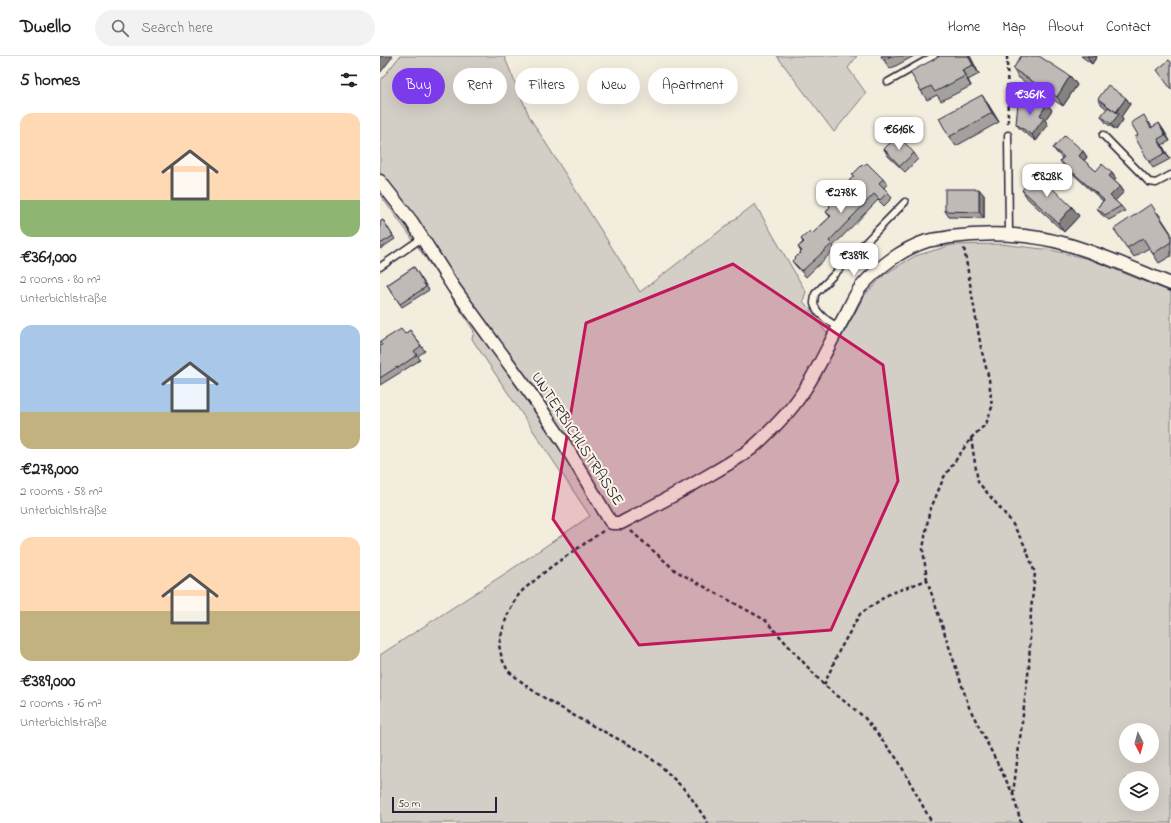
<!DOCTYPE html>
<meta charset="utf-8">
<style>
body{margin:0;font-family:"Indie Flower",sans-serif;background:#f2f2f2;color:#202124;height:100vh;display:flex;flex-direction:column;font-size:15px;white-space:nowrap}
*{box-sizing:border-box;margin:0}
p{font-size:13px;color:#757577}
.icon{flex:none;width:22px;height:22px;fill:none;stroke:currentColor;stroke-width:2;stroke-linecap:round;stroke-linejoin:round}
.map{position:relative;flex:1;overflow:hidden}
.side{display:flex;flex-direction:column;background:#fff;width:380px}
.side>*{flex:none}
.hud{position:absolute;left:12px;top:12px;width:380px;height:36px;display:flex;gap:8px}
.needle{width:26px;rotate:174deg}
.controls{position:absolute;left:739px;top:667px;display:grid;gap:8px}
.controls a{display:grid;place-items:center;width:40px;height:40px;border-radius:50%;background:#fff;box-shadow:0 4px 16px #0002;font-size:20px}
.scale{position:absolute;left:12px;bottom:10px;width:105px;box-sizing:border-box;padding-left:4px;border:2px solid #22223b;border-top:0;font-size:11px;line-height:14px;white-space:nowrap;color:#22223b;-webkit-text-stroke:3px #fcf5e5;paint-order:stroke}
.price{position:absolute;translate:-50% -34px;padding:0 9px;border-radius:8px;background:#fff;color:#222;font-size:13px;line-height:26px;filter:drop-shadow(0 1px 2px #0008)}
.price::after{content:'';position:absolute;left:50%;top:24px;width:12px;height:9px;margin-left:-6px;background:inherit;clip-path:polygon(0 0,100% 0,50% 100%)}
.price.selected{background:#7c3aed;color:#fff}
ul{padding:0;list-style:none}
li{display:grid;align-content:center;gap:8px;height:212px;padding:0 20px}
li span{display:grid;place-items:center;height:124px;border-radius:12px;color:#555}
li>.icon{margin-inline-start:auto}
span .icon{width:72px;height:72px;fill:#fffc;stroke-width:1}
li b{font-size:17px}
h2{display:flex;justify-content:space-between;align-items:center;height:48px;padding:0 20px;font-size:17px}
.chip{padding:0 14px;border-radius:18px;background:#fff;box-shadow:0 4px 16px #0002;font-size:14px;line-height:36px}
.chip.selected{background:#7c3aed;color:#fff}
header{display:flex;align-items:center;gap:24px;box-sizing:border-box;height:56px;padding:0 20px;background:#fff;border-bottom:1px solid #e0e0e0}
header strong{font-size:19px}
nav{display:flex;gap:22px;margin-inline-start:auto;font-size:14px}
.search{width:280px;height:36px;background:#f2f2f2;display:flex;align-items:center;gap:10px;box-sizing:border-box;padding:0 14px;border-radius:22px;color:#757577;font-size:15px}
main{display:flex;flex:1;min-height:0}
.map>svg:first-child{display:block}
</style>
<header>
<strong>Dwello</strong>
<div class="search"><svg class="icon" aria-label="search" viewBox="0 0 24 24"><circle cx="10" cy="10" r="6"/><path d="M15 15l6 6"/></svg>Search here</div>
<nav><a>Home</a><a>Map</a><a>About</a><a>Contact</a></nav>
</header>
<main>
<section class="side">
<h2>5 homes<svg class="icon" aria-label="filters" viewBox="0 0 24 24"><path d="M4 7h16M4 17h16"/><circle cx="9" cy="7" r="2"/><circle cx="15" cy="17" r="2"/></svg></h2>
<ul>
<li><span style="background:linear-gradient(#ffd9b3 70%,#8fb573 0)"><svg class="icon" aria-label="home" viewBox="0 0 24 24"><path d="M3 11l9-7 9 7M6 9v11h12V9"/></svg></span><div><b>€361,000</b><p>2 rooms · 80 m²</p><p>Unterbichlstraße</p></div></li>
<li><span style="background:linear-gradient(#a9c7e8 70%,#c2b280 0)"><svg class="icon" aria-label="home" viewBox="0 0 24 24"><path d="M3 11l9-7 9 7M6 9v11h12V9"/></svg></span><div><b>€278,000</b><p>2 rooms · 58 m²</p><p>Unterbichlstraße</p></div></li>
<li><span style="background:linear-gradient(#ffd9b3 60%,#c2b280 0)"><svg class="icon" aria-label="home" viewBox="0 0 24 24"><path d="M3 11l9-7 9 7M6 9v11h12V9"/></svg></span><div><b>€389,000</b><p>2 rooms · 76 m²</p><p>Unterbichlstraße</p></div></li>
</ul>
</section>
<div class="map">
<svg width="791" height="767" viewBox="0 0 791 767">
<rect width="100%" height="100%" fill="#f3edde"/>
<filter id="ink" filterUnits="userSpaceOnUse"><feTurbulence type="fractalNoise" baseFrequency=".025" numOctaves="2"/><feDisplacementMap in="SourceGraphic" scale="8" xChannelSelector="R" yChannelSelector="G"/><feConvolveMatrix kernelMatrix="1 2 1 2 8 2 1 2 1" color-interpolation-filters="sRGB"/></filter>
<g filter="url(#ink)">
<!-- green -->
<g fill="#d4cfc6" stroke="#7b7880" fill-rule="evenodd">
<path d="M 20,0 L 124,0 L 150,62 L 260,236 L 375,148 L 426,236 L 423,245 L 446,276 L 459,286 L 484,240 L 505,218 L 535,200 L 572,189 L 621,188 L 671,194 L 709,203 L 791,236 L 791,767 L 0,767 L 0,599 L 129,515 L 210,460 L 92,283 L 94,275 L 60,223 L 26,174 L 0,139 L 0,25 ZM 746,674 L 772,674 L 772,700 L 746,700 ZM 746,722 L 772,722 L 772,748 L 746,748 Z"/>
<path d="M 397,0 L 477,0 L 468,12 L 486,37 L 454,76 Z"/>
</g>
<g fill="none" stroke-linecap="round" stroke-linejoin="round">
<defs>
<g id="service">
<path d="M 508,26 L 554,0"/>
<path d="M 628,79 L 629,178"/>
<path d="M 723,79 L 769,126 L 776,127 L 791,119"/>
<path d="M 0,211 L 42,182"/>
<path d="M 458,271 C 450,266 437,259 434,248 C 434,245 435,241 435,238 L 525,146"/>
</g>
<path id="minor" d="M 0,125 L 32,166 L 74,232 L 153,341 L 184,387 L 230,465 L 232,467 L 241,467 C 272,451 302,435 331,418 C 345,410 359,402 372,392 C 385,381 397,368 408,356 C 434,326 447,290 467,256 C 471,248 475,239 480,232 C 497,212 522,193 547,185 C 554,183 563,183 570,181 C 609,176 648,177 686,188 C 722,198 756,214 791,228"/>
</defs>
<!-- service casing -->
<use href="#service" stroke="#22223b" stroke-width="9"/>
<!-- minor casing -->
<use href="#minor" stroke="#22223b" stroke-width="15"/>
<!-- path -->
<g stroke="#22223b" stroke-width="2.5" stroke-dasharray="4 3" stroke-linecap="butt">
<path d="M 627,0 L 628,69"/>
<path d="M 591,382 L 598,426 L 631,465 L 645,490 L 655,517 L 651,554 L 649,611 L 633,738"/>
<path d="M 223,475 L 172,510 L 143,534 L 136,542 L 127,560 L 122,576 L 119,589 L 122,603 L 128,615 L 156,637 L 198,662 L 261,695 L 281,710 L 308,737 L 328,767"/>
<path d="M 251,475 L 296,515 L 385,564 L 444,629 L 484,661 L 518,704 L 552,767"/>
<path d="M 547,524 L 543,493 L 549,457 L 564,421 L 591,382 L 606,368 L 612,351 L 609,323 L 601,292 L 584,192"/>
<path d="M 444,629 L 459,595 L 480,558 L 509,538 L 547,524 L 589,651 L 633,738 L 641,767"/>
</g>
<!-- service -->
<use href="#service" stroke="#fcf5e5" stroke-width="6"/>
<!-- minor -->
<use href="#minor" stroke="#fcf5e5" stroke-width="12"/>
</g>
<!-- wall -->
<g fill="#a4a09d" stroke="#22223b">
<path d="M 501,0 L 534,0 L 510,13 Z"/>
<path d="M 560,0 L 590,0 L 599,18 L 588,24 L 591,30 L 561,45 L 557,39 L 547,44 L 541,35 Z"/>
<path d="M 701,0 L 717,0 L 712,8 Z"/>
<path d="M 633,13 L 690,20 L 697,29 L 683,50 L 639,22 Z"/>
<path d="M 746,42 L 750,48 L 741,61 L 743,64 L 736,74 L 726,67 L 721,60 L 727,53 L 722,49 L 718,43 Z"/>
<path d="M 608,48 L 619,66 L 576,90 L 569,81 Z"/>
<path d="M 667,48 L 672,54 L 665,64 L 668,69 L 656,85 L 641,74 L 636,68 Z"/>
<path d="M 769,66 L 772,71 L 783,73 L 790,85 L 782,89 L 790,103 L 773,112 L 769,106 L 758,79 Z"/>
<path d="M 673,92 L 703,95 L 707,101 L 704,105 L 716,115 L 732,117 L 736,123 L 734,125 L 740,130 L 744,136 L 735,145 L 741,150 L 745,155 L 729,164 L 721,158 L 717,152 L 723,145 L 684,110 L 680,105 L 682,102 L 677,97 Z"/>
<path d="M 504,93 L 534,97 L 538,103 L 525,116 L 508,100 Z"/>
<path d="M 483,110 L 503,123 L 507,128 L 504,132 L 508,136 L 512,142 L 504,150 L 498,144 L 453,190 L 455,193 L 426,221 L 416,210 L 412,205 L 421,196 L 418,191 L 423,186 L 421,183 L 432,178 L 450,161 L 446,156 L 471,127 L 469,125 Z"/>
<path d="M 642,134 L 692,151 L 699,160 L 684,176 L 648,143 Z"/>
<path d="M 604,139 L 604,162 L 569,161 L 565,155 Z"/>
<path d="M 778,157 L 791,177 L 791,200 L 779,207 L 769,192 L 754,201 L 734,173 Z"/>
<path d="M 3,164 L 15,183 L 0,193 L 0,166 Z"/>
<path d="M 34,211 L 49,234 L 22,251 L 7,229 Z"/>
<path d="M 30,274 L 45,295 L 38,300 L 40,304 L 21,316 L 0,329 L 0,290 L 25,278 Z"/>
</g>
<!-- shaded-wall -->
<g fill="#86827f" stroke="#22223b">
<path d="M 0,0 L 13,0 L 0,17 Z"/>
<path d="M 588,0 L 590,0 L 599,18 L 593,9 Z"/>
<path d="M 707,0 L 717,0 L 712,8 Z"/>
<path d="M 582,14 L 588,24 L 591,30 L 585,20 Z"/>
<path d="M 690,20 L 697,29 L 683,50 L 677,41 Z"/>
<path d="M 602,39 L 608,48 L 619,66 L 612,57 Z"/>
<path d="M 746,42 L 750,48 L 741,61 L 743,64 L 736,74 L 731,68 L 736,56 Z"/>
<path d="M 667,48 L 672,54 L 665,64 L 668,69 L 656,85 L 652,79 L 660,59 Z"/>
<path d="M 779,67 L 783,73 L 790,85 L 785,79 Z"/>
<path d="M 778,83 L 782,89 L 790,103 L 785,97 Z"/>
<path d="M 703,95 L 707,101 L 703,106 L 699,100 Z"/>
<path d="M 732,117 L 736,123 L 733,126 L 729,120 Z"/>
<path d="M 740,130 L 744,136 L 734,146 L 730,140 Z"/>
<path d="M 599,133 L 604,139 L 604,162 L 599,156 Z"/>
<path d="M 692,151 L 699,160 L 684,176 L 678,167 Z"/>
</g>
<!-- building -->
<g fill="#bfbab6" stroke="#22223b">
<path d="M 501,0 L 511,0 L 504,4 Z"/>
<path d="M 560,0 L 588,0 L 593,9 L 582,14 L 585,20 L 555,36 L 551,30 L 541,35 L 530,16 Z"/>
<path d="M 641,0 L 659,0 L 690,20 L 677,41 L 633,13 Z"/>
<path d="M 789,4 L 791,6 L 791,33 L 777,14 Z"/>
<path d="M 728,29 L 746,42 L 736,56 L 718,43 Z"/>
<path d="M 602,39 L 612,57 L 569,81 L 559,62 Z"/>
<path d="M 638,47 L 667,48 L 660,59 L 664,62 L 652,79 L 636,68 Z"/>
<path d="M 728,51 L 739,58 L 731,68 L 721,60 Z"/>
<path d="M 764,59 L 771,72 L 779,67 L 785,79 L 778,83 L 785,97 L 769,106 L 755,81 L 758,79 L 751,67 Z"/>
<path d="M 518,79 L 534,97 L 520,110 L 504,93 Z"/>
<path d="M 685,79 L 703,95 L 699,100 L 716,115 L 722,108 L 732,117 L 729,120 L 740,130 L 730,140 L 741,150 L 725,159 L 717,152 L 724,144 L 680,105 L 684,101 L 673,92 Z"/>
<path d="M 487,107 L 503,123 L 499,127 L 508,136 L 500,144 L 494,138 L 449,185 L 452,188 L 422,215 L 412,205 L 422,195 L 418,191 L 424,186 L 421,183 L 430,175 L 432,178 L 451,160 L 446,156 L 450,151 L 449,150 L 471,127 L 469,125 L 474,120 L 472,119 L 482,109 L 483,110 Z"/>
<path d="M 657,118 L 692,151 L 678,167 L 642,134 Z"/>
<path d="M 565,133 L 599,133 L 599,156 L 565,155 Z"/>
<path d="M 771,148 L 791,178 L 791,186 L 773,198 L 763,182 L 747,192 L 734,173 Z"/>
<path d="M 3,164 L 13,180 L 0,188 L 0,166 Z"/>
<path d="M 34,211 L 46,231 L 20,248 L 7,229 Z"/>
<path d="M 21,273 L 25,278 L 30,274 L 41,290 L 34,295 L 37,299 L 18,312 L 17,311 L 0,322 L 0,290 L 2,289 L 0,286 Z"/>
</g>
</g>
<!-- marked area -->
<path fill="#c2185b" fill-opacity="0.2" stroke="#c2185b" stroke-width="3" stroke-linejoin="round" d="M 353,208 L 503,309 L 518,425 L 451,574 L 259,589 L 173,463 L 206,267 Z"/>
<g text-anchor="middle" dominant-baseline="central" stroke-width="4" stroke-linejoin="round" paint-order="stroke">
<!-- street labels -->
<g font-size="16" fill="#22223b" stroke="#fcf5e5">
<text transform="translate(197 383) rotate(57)">UNTERBICHLSTRASSE</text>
</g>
</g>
</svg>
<div class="controls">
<a><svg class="needle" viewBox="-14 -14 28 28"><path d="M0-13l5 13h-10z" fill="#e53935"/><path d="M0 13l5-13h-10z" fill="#757577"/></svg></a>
<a><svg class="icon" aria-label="layers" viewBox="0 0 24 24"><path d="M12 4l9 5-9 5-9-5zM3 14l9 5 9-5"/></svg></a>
</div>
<div class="scale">50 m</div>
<b class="price selected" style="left:650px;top:60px">€361K</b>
<b class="price" style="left:519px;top:95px">€616K</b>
<b class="price" style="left:667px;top:142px">€828K</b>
<b class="price" style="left:461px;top:158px">€278K</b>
<b class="price" style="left:474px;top:221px">€389K</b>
<div class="hud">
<a class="chip selected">Buy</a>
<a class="chip">Rent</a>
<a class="chip">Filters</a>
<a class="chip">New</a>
<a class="chip">Apartment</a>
</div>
</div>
</main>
